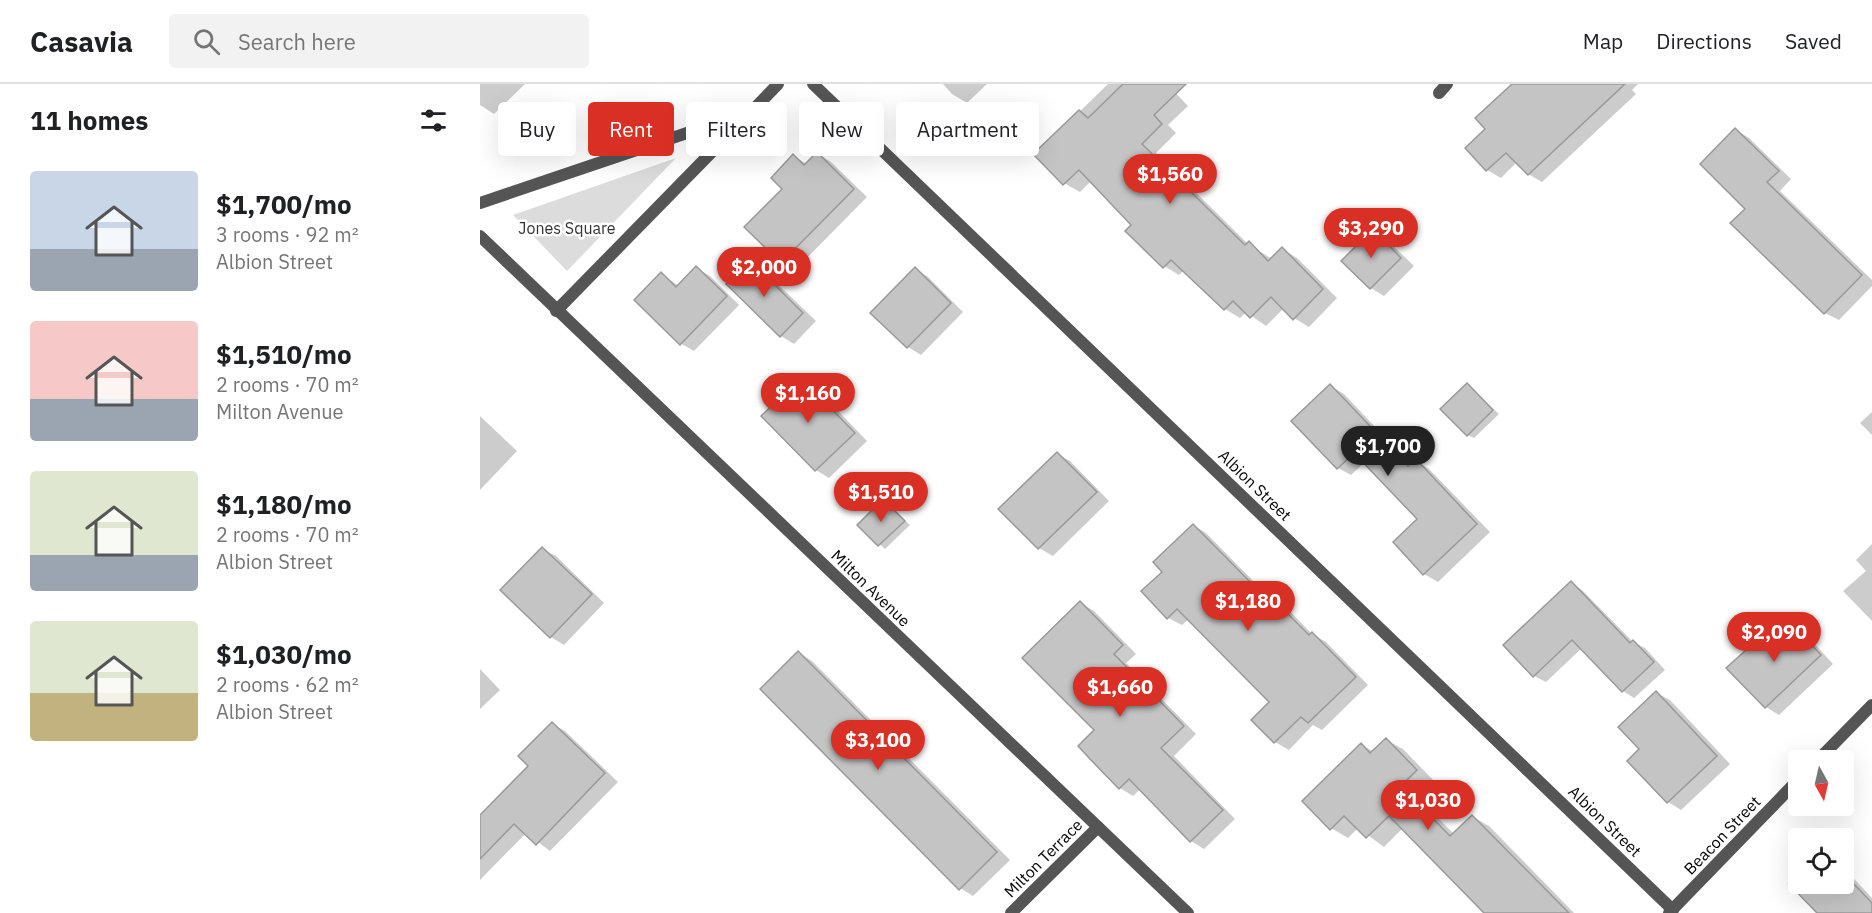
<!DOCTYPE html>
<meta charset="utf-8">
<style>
body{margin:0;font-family:"IBM Plex Sans",sans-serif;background:#f2f2f2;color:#202124;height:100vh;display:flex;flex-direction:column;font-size:22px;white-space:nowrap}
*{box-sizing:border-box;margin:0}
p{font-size:20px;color:#757577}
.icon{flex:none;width:33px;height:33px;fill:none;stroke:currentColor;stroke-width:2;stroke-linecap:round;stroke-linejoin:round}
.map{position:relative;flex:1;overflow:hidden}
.drawer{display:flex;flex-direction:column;background:#fff;width:480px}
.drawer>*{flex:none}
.hud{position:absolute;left:18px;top:18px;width:570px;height:54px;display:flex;gap:12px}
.needle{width:39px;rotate:172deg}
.controls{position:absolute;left:1308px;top:666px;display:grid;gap:12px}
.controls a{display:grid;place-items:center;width:66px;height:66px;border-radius:6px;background:#fff;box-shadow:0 6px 24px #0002;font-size:30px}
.price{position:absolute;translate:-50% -51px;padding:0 14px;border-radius:21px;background:#d93025;color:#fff;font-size:20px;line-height:39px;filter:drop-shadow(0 2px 3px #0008)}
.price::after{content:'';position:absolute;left:50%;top:36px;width:18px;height:14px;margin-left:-9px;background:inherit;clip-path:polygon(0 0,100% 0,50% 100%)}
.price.selected{background:#222;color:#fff}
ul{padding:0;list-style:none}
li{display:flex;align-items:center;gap:18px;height:150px;padding:0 30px}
li span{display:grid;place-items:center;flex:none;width:168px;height:120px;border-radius:6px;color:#555}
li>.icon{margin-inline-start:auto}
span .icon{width:72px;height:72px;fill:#fffc;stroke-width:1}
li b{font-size:26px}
h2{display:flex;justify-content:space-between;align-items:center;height:72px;padding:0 30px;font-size:26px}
.tag{padding:0 21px;border-radius:6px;background:#fff;box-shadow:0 6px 24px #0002;font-size:21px;line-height:54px}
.tag.selected{background:#d93025;color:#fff}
header{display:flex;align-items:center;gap:36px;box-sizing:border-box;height:84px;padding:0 30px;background:#fff;border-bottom:2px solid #e0e0e0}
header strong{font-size:28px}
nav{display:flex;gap:33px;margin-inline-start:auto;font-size:21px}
.search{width:420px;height:54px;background:#f2f2f2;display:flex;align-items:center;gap:15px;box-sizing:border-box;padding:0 21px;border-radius:6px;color:#757577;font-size:22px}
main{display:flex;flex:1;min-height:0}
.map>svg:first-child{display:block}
</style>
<header>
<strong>Casavia</strong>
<div class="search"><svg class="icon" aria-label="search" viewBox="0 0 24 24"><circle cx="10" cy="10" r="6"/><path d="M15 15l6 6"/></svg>Search here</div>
<nav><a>Map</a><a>Directions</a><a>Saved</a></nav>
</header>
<main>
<section class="drawer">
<h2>11 homes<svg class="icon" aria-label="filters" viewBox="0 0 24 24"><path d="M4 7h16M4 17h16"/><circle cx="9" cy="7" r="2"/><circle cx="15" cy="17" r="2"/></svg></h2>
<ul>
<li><span style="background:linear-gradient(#c9d6e8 65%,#9aa5b1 0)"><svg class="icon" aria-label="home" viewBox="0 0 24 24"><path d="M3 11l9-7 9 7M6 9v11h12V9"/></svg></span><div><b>$1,700/mo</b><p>3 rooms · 92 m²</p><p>Albion Street</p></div></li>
<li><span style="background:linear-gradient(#f6c9c9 65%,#9aa5b1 0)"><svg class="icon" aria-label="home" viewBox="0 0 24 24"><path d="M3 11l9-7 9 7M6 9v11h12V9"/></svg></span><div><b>$1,510/mo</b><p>2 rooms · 70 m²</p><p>Milton Avenue</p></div></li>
<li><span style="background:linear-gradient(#dfe7d0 70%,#9aa5b1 0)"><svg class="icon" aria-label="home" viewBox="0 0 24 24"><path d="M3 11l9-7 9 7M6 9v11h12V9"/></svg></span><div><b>$1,180/mo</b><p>2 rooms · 70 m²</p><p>Albion Street</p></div></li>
<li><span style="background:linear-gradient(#dfe7d0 60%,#c2b280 0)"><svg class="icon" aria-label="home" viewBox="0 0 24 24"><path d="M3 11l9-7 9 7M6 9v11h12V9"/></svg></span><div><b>$1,030/mo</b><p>2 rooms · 62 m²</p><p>Albion Street</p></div></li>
</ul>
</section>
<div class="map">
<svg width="1392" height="829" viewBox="0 0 1392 829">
<rect width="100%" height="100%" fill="#fff"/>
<!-- green -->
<path fill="#dcdcdc" d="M 196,74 L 87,187 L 33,131 Z"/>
<!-- shadow -->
<g fill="#0003">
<path d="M 0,0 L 45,0 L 14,30 L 0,21 Z"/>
<path d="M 463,0 L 507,0 L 487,19 L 472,10 Z"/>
<path d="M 628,0 L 687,0 L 708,22 L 688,41 L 696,49 L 676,69 L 768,160 L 792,175 L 802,165 L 817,174 L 857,214 L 829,243 L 814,234 L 804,224 L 786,242 L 766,228 L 760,234 L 745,225 L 704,186 L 699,191 L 684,182 L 653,141 L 611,97 L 600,108 L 584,99 L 556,70 Z"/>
<path d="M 1034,0 L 1158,0 L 1152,6 L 1156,10 L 1062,98 L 1048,90 L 1037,78 L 1021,94 L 1007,86 L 987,64 L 1007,45 Z"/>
<path d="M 1256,46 L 1269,54 L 1311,95 L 1300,107 L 1392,196 L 1392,202 L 1359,236 L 1345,229 L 1267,125 Z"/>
<path d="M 338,70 L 351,78 L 387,113 L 315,186 L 302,178 L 304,105 L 313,72 L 327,80 Z"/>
<path d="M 893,147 L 906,155 L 934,182 L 904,212 L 891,204 L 864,177 Z"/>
<path d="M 269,177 L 282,185 L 336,237 L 314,260 L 301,252 Z"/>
<path d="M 216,184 L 230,192 L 259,221 L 214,267 L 200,259 L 181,190 L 199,202 Z"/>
<path d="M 435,185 L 448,193 L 483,228 L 441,271 L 428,263 L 392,229 Z"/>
<path d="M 321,296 L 335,303 L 387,357 L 349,394 L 336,386 Z"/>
<path d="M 987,301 L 1019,330 L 994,354 L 987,351 Z"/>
<path d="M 850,302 L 864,310 L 931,381 L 936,377 L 949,385 L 1010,448 L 958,498 L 944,490 L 915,458 L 939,435 L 885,378 L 871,391 L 858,384 Z"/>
<path d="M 1392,328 L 1392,351 L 1380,339 Z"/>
<path d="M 0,332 L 37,367 L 0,406 Z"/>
<path d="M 577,370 L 590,377 L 629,417 L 573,472 L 559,464 L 520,425 Z"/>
<path d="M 404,417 L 430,441 L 405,465 L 379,441 Z"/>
<path d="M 713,441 L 726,449 L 780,504 L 794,511 L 832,550 L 846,558 L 888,601 L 842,646 L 833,641 L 809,666 L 795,658 L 773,636 L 791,618 L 709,535 L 702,541 L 688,534 L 663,507 L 684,488 Z"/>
<path d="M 1392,460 L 1392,537 L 1363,507 L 1386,487 L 1376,476 Z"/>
<path d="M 62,465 L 76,472 L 124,519 L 84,561 L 71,553 Z"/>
<path d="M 1091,499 L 1102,506 L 1153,558 L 1165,564 L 1185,586 L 1154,614 L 1143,607 L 1102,564 L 1066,598 L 1054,592 Z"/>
<path d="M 601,519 L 614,527 L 656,570 L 646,579 L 716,650 L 694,672 L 755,735 L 724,765 L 711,757 L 660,705 L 653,712 L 640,704 L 616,646 Z"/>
<path d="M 1306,536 L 1320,544 L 1353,580 L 1299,631 L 1286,623 L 1284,552 L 1288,554 Z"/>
<path d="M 319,569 L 332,577 L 530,776 L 493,812 L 480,804 Z"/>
<path d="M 0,585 L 20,606 L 0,625 Z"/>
<path d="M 1176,609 L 1190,616 L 1250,680 L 1201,726 L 1188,718 L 1161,665 Z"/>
<path d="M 72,640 L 85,647 L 138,698 L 70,767 L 46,749 L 0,796 L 0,733 L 51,682 Z"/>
<path d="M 906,656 L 923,665 L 953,696 L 936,712 L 974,750 L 993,733 L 1009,742 L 1094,829 L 1006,829 L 923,744 L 904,763 L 878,744 L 868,754 L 851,744 L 882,661 L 894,668 Z"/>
<path d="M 1364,784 L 1392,814 L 1392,829 L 1339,829 L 1317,805 L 1323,800 L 1364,800 Z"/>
</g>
<!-- building -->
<g fill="#c4c4c4" stroke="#999" stroke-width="1.5">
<path d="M 643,0 L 706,0 L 674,31 L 682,40 L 662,60 L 765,161 L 769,157 L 788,177 L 802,163 L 843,205 L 813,236 L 791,213 L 770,234 L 753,217 L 744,226 L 691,176 L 683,184 L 645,147 L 651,141 L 599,86 L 583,101 L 553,70 L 599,26 L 608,34 Z"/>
<path d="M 1032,0 L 1145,0 L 1048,91 L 1026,69 L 1006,87 L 985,64 L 1005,45 L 995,34 Z"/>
<path d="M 1255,44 L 1299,87 L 1287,98 L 1382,191 L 1344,230 L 1250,139 L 1265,125 L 1220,80 Z"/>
<path d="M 337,68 L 374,105 L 301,179 L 264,143 L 302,105 L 291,94 L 313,70 L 324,81 Z"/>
<path d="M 893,145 L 921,174 L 890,205 L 861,177 Z"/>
<path d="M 269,175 L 323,229 L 300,253 L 246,200 Z"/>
<path d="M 216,182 L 247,212 L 200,261 L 154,216 L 181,188 L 196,203 Z"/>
<path d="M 435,183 L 471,219 L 427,264 L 390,229 Z"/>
<path d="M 321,294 L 375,349 L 335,387 L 281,332 Z"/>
<path d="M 987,299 L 1013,326 L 987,352 L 960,325 Z"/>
<path d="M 850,300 L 928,382 L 936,375 L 997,440 L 943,491 L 913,458 L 937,435 L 874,369 L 857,385 L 811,337 Z"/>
<path d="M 577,368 L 617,408 L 558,465 L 518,425 Z"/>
<path d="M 403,415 L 425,437 L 398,462 L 377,441 Z"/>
<path d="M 713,440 L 777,505 L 780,502 L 829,551 L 832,548 L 876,593 L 828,639 L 821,633 L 794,659 L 771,636 L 789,618 L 697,525 L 687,535 L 661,507 L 682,488 L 673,478 Z"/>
<path d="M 62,463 L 112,510 L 70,554 L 20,506 Z"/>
<path d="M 1091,497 L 1150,559 L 1153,556 L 1174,578 L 1142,608 L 1092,556 L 1053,593 L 1023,561 Z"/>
<path d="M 600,517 L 643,561 L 634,570 L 704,642 L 681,664 L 743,726 L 710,758 L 649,695 L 639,705 L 610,675 L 598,662 L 614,646 L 542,574 Z"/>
<path d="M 1306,534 L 1341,571 L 1285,624 L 1246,584 L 1284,550 L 1286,554 Z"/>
<path d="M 318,567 L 517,768 L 479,806 L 280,605 Z"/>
<path d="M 1176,607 L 1237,672 L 1187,719 L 1147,677 L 1159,665 L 1138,643 Z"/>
<path d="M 72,638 L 125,689 L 56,761 L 34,740 L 0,775 L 0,731 L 48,682 L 38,672 Z"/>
<path d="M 906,654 L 937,686 L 921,702 L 970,752 L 992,731 L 1089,829 L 1004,829 L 909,732 L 886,754 L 864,732 L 850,746 L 822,717 L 881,659 L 890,669 Z"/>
<path d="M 1309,800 L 1374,800 L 1392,819 L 1392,829 L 1337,829 Z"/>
</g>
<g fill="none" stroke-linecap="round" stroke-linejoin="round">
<!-- street -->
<g stroke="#555" stroke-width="12">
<path d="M 333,0 L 1193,826"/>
<path d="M 959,9 L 967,0"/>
<path d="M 0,119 L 272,27 L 298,0"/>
<path d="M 0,152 L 708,829"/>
<path d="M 76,227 L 269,30"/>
<path d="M 1338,676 L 1392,621"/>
<path d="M 531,829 L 618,743"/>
<path d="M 1189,829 L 1318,696"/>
</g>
</g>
<g text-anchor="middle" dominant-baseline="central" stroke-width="5" stroke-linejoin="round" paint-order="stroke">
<!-- park labels -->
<g font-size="16" fill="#333" stroke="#fff">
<text x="87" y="144">Jones Square</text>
</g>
<!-- street labels -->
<g font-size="16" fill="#000" stroke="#fff">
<text transform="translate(775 401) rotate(44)">Albion Street</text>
<text transform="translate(391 504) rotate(44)">Milton Avenue</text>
<text transform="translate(1125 737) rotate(44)">Albion Street</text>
<text transform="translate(1242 751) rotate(-46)">Beacon Street</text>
<text transform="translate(563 774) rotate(-45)">Milton Terrace</text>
</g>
</g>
</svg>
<div class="controls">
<a><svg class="needle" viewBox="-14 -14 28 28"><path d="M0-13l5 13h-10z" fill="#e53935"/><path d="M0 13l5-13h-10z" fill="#757577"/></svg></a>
<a><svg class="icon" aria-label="locate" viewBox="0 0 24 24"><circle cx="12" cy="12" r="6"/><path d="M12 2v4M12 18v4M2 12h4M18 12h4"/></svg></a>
</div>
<b class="price" style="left:690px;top:121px">$1,560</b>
<b class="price" style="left:891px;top:175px">$3,290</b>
<b class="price" style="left:284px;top:214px">$2,000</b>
<b class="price" style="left:328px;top:340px">$1,160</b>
<b class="price selected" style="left:908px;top:393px">$1,700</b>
<b class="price" style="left:401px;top:439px">$1,510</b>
<b class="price" style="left:768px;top:548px">$1,180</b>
<b class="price" style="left:1294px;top:579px">$2,090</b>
<b class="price" style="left:640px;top:634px">$1,660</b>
<b class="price" style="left:398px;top:687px">$3,100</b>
<b class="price" style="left:948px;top:747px">$1,030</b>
<div class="hud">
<a class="tag">Buy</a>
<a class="tag selected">Rent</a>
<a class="tag">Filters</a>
<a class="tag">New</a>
<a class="tag">Apartment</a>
</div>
</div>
</main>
